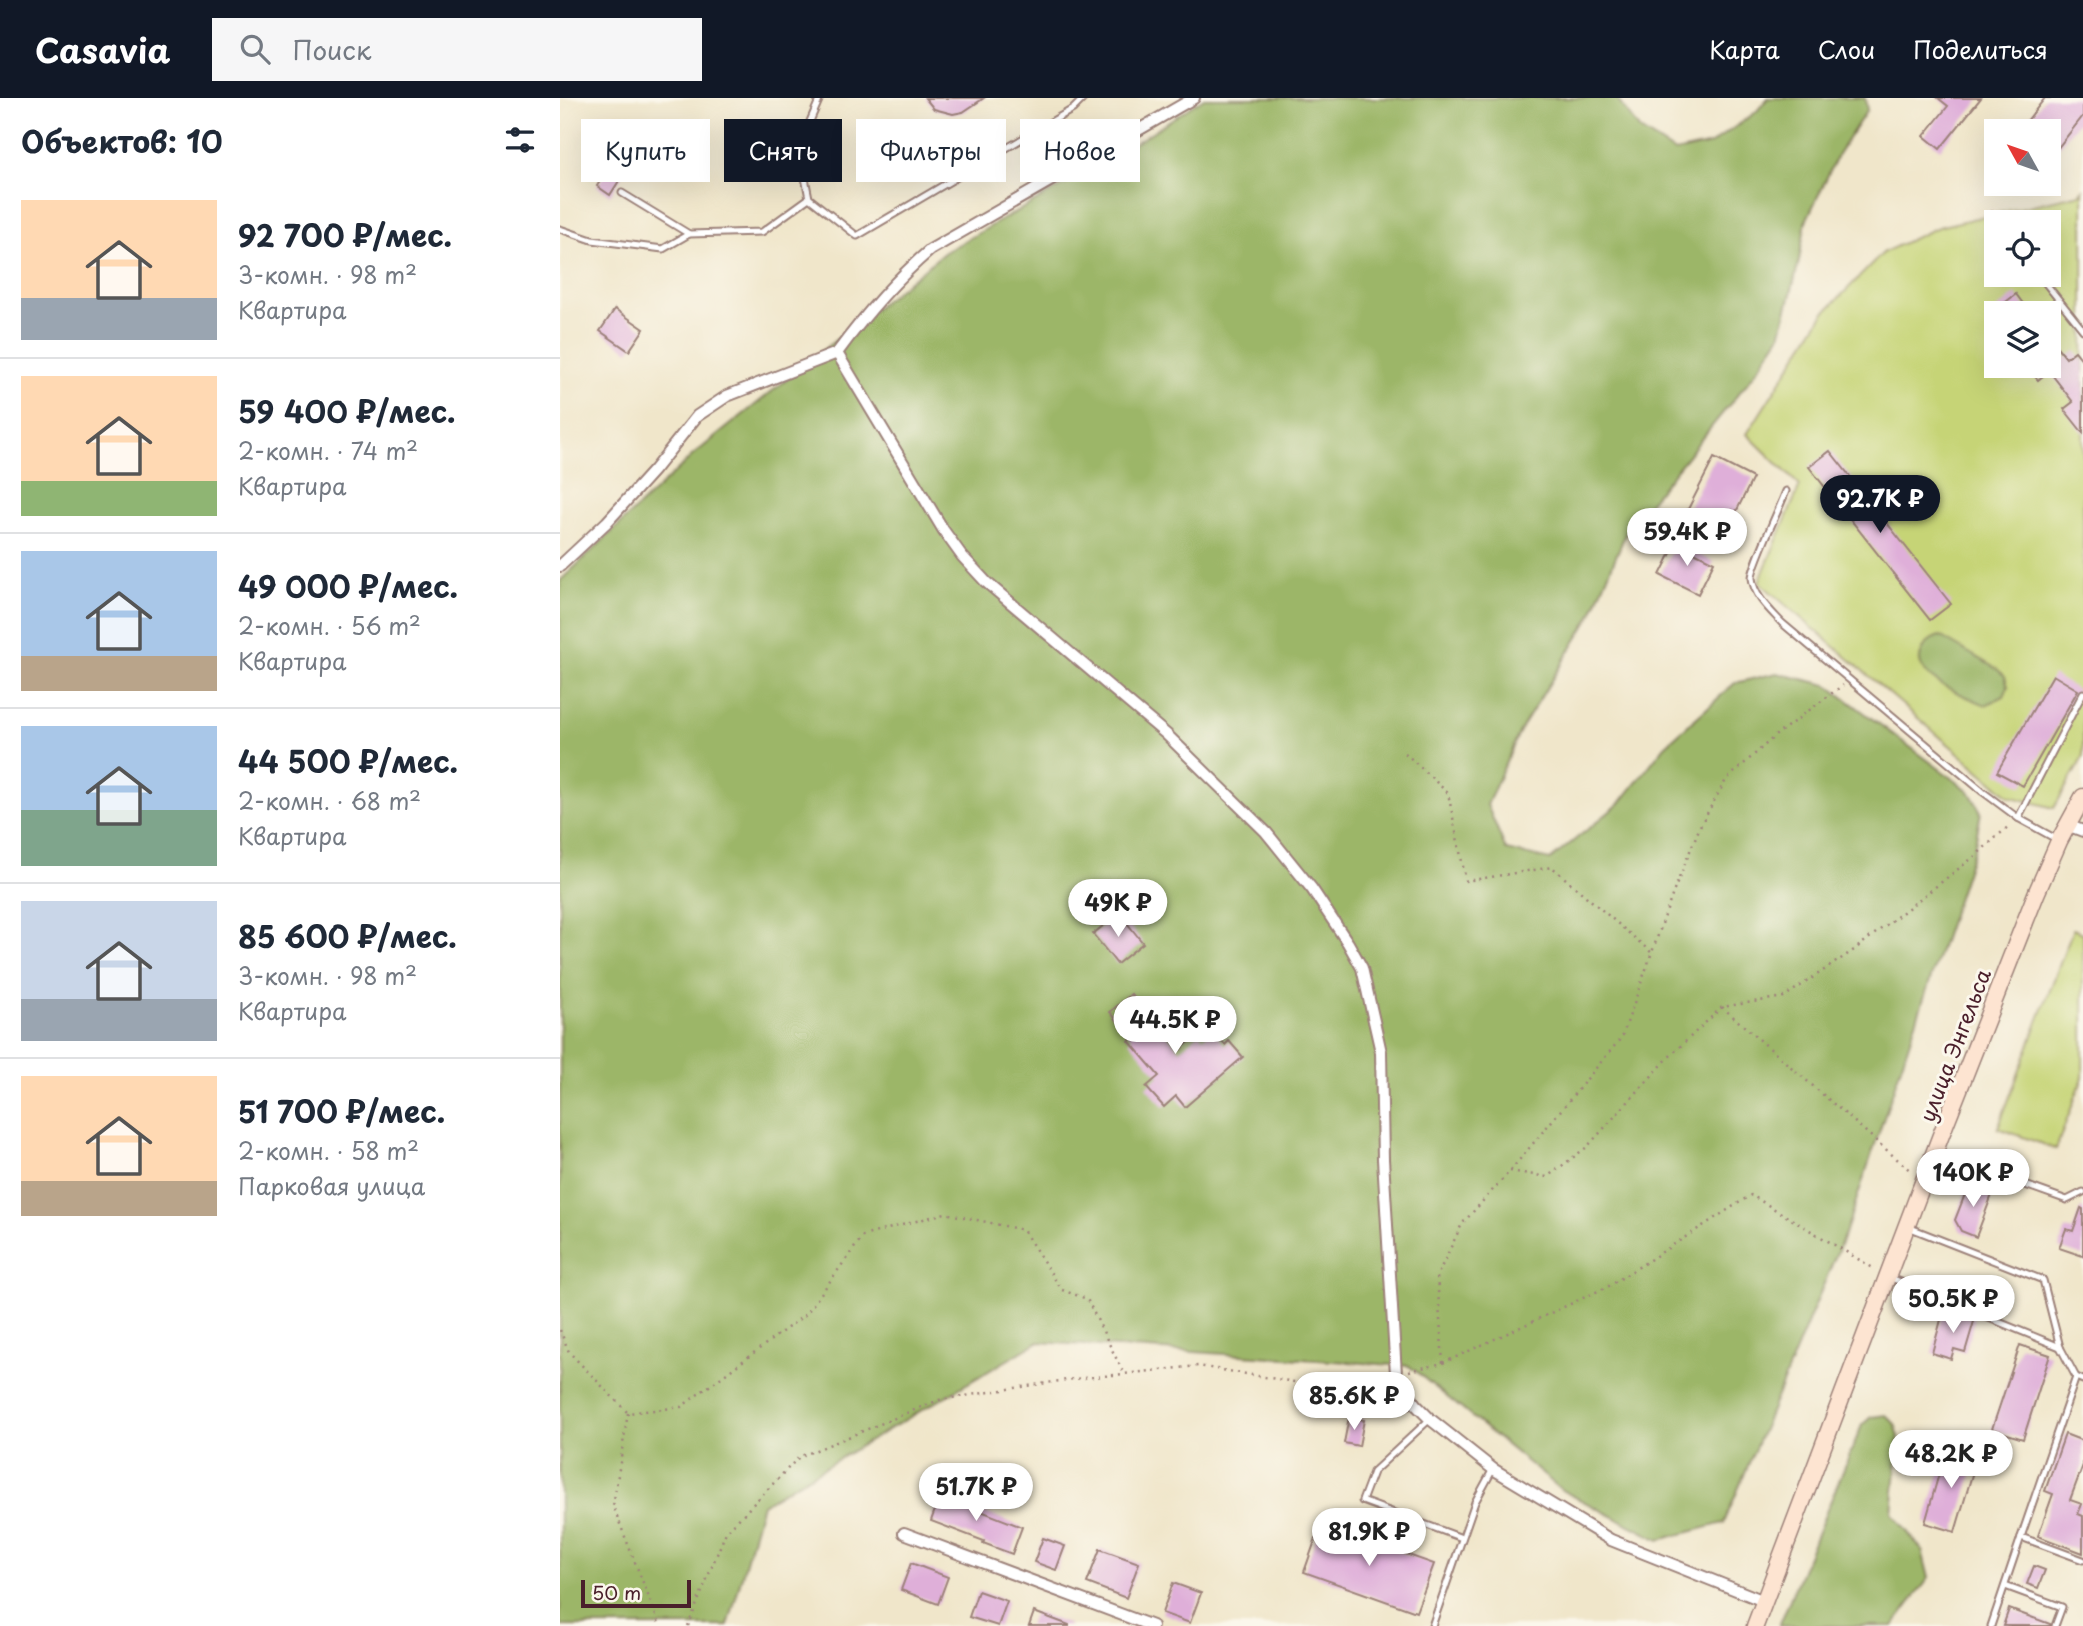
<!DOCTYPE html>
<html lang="ru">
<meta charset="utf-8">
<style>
body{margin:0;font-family:"Playpen Sans",sans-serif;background:#f6f6f7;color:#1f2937;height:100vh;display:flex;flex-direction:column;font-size:26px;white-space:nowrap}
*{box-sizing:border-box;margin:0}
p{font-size:23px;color:#747a83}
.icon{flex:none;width:38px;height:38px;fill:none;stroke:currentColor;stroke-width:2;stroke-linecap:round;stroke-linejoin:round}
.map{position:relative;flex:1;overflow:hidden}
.panel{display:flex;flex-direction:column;background:#fff;width:560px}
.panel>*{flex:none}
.guide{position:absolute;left:21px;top:21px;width:665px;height:63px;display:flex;gap:14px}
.needle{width:46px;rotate:310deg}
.fabs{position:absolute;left:1424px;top:21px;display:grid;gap:14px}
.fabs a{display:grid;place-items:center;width:77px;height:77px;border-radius:0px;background:#fff;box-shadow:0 7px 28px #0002;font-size:35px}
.scale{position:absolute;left:21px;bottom:18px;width:110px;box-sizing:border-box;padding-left:7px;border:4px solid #4a1f2b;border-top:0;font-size:19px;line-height:24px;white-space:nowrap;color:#4a1f2b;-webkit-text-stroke:5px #fbf7ec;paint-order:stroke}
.price{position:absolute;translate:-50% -60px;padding:0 16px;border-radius:24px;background:#fff;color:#222;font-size:23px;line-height:46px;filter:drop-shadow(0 2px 4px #0008)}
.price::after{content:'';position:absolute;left:50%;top:42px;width:21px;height:16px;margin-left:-10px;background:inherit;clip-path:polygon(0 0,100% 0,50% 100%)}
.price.active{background:#111827;color:#fff}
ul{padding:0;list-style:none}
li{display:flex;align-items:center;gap:21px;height:175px;padding:0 21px}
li+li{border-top:2px solid #e0e1e3}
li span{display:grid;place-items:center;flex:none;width:196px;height:140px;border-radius:0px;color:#555}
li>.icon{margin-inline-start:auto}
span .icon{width:84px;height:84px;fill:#fffc;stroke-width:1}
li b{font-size:30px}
h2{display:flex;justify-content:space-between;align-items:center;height:84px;padding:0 21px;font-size:30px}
.tag{padding:0 24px;border-radius:0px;background:#fff;box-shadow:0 7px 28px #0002;font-size:24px;line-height:63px}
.tag.active{background:#111827;color:#fff}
header{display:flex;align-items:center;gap:42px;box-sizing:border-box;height:98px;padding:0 35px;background:#111827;color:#fff}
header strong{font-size:33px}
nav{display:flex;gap:38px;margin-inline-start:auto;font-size:24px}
.search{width:490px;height:63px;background:#f6f6f7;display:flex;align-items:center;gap:18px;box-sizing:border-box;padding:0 24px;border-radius:0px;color:#747a83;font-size:26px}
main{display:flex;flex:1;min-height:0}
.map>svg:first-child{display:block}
</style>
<header>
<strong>Casavia</strong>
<div class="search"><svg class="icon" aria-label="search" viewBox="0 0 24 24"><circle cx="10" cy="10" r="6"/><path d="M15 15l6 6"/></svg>Поиск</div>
<nav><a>Карта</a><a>Слои</a><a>Поделиться</a></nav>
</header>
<main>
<section class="panel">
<h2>Объектов: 10<svg class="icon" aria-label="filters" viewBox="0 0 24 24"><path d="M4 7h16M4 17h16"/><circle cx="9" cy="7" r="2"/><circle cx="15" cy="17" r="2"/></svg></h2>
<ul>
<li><span style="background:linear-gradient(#ffd9b3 70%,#9aa5b1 0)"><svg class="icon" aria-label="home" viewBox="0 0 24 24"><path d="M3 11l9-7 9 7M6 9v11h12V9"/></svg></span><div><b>92 700 ₽/мес.</b><p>3-комн. · 98 m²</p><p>Квартира</p></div></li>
<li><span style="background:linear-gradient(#ffd9b3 75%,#8fb573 0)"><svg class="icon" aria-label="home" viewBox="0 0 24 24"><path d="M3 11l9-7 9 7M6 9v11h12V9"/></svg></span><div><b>59 400 ₽/мес.</b><p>2-комн. · 74 m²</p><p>Квартира</p></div></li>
<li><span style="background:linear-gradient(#a9c7e8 75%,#b9a48a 0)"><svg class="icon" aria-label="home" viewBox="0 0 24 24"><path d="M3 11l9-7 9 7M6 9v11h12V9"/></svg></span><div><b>49 000 ₽/мес.</b><p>2-комн. · 56 m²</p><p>Квартира</p></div></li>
<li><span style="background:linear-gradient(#a9c7e8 60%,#7fa58c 0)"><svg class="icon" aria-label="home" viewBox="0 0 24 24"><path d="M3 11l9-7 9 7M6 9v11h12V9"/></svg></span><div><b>44 500 ₽/мес.</b><p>2-комн. · 68 m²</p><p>Квартира</p></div></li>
<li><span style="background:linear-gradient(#c9d6e8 70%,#9aa5b1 0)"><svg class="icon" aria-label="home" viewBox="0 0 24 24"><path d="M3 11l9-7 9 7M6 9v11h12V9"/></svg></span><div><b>85 600 ₽/мес.</b><p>3-комн. · 98 m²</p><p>Квартира</p></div></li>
<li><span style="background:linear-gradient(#ffd9b3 75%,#b9a48a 0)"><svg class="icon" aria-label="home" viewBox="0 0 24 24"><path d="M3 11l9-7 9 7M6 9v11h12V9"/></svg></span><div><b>51 700 ₽/мес.</b><p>2-комн. · 58 m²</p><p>Парковая улица</p></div></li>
</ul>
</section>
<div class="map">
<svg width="1523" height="1528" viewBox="0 0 1523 1528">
<rect width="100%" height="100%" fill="#fbf7ec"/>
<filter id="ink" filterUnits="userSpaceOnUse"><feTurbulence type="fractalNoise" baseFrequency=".0143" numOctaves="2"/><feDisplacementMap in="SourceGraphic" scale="14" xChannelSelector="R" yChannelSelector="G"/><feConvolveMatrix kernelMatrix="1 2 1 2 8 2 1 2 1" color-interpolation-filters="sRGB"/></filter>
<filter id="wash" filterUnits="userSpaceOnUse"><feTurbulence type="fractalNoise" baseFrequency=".00686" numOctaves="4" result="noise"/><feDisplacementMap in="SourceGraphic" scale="28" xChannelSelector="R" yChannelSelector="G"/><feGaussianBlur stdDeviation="1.57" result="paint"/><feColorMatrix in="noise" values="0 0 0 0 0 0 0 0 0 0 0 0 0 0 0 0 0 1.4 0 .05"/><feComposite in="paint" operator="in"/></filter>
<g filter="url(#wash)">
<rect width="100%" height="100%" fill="#f0e6ca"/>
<!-- green -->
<g fill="#c6d476" stroke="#887a50" stroke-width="2" fill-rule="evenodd">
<path d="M 1523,92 L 1523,659 L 1494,710 L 1449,698 L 1199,484 L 1240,388 L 1187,336 L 1264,215 L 1324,154 L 1378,129 L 1520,96 ZM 1437,124 L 1489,124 L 1489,177 L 1437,177 ZM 1437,215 L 1489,215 L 1489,268 L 1437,268 Z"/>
<path d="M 1513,831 L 1523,835 L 1523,979 L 1496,1051 L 1438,1030 Z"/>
</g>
<!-- forest -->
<g fill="#9cb667" stroke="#736a49" stroke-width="2">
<path d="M 644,0 L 1056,0 L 1080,32 L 1115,54 L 1151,46 L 1196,14 L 1208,0 L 1305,0 L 1307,12 L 1278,56 L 1246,123 L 1238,168 L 1220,238 L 1193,278 L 1067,432 L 1031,518 L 960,633 L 927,707 L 946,752 L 990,762 L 1060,705 L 1105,648 L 1175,585 L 1217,575 L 1267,587 L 1409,693 L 1421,714 L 1414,751 L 1286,1133 L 1164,1425 L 1099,1442 L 1003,1393 L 849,1268 L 478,1244 L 202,1406 L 168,1528 L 0,1528 L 0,483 L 133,357 L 385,154 L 552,60 Z"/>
<path d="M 1380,538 L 1437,571 L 1445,578 L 1448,589 L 1444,598 L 1426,607 C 1409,599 1351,580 1361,556 C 1365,545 1370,541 1380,538 Z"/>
<path d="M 1326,1317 L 1335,1326 L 1339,1338 L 1332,1415 L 1362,1452 L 1369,1480 L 1333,1528 L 1219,1528 L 1302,1327 L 1311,1319 Z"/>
</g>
<g id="blocks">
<!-- building -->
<g fill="#dfafd9">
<path d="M 365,0 L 424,0 L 403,14 L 393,16 L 374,11 Z"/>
<path d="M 1378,0 L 1421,0 L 1380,51 L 1364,38 L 1388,8 Z"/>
<path d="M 1485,0 L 1523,0 L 1523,18 L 1489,61 L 1489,33 L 1459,33 Z"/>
<circle cx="325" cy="58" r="21"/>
<path d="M 51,66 L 64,75 L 50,97 L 37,88 Z"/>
<path d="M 1456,196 L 1470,215 L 1432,215 Z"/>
<path d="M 55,211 L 84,231 L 69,253 L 40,233 Z"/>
<path d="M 1489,239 L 1506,260 L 1515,253 L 1523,263 L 1523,335 L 1504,311 L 1513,304 L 1489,273 L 1478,282 L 1466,268 L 1489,268 Z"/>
<path d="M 1270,353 L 1391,506 L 1370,522 L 1249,369 Z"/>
<path d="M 1154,360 L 1193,380 L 1162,442 L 1122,423 Z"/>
<path d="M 1116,445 L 1154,464 L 1138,496 L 1100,477 Z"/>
<path d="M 1493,577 L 1518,592 L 1463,688 L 1437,674 Z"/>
<path d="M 559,815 L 583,845 L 557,866 L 533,836 Z"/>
<path d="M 571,896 L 620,952 L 639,935 L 643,940 L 652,932 L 665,947 L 669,943 L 683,959 L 625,1009 L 616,998 L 604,1009 L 586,989 L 599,978 L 569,943 L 572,940 L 550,914 Z"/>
<path d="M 1417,1082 L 1421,1090 L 1433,1094 L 1416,1139 L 1401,1133 L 1395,1122 L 1409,1086 Z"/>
<path d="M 1521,1110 L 1523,1111 L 1523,1158 L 1499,1150 L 1506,1131 L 1513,1133 Z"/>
<path d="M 1398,1214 L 1415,1220 L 1405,1254 L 1394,1251 L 1391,1261 L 1372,1255 L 1382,1218 L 1396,1222 Z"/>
<path d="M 1460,1247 L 1490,1257 L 1463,1341 L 1432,1331 Z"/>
<path d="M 789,1319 L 804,1322 L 799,1348 L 784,1345 Z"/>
<path d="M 1505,1336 L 1523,1343 L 1523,1367 L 1510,1402 L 1522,1406 L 1518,1416 L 1523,1418 L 1523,1455 L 1478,1438 L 1493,1396 L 1485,1393 Z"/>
<path d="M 1386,1351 L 1417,1360 L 1395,1434 L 1365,1425 Z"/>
<path d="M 381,1395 L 414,1407 L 413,1410 L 462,1429 L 452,1456 L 423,1445 L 424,1443 L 371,1423 Z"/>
<path d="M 761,1426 L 874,1466 L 856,1514 L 744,1474 Z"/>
<path d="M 483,1440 L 505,1448 L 496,1472 L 474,1464 Z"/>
<path d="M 540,1451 L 579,1465 L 566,1500 L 527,1485 Z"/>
<path d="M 351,1465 L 388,1479 L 378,1506 L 341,1492 Z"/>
<path d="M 1474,1468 L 1485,1472 L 1478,1490 L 1467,1486 Z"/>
<path d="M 613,1485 L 641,1495 L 630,1525 L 602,1515 Z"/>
<path d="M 418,1493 L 447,1503 L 438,1528 L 409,1519 Z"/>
<path d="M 1449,1511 L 1490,1526 L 1490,1528 L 1443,1528 Z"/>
<path d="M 474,1514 L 509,1527 L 509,1528 L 469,1528 Z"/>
</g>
</g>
</g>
<g filter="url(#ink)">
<use href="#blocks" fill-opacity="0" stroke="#9d827a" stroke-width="2"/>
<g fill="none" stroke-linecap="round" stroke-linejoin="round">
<defs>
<g id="lane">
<path d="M 260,0 L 239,49 L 249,100 L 297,138 L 513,11 L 524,0"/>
<path d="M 62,95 L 129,136 L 202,134 L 249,100"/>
<path d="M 1432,117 L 1438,124"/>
<path d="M 0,131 L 32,142 L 103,151 L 129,136"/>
<path d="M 1479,177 L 1523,232"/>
<path d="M 1226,393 C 1221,407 1191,470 1192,480 C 1194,498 1210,512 1222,525 L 1423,694 L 1458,720 L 1498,742"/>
<path d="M 1458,720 L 1523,595"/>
<path d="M 1376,1055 L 1507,1102 L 1523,1094"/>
<path d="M 1348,1129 L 1483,1182 L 1500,1249 L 1516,1279"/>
<path d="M 1331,1180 L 1500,1249"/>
<path d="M 870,1321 L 813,1374 L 802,1403 L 902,1440"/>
<path d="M 1461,1439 L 1516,1279 L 1523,1282"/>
<path d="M 1445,1488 L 1502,1509 L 1495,1528"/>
<path d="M 872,1528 L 915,1404 L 933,1371"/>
<path d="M 1431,1528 L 1461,1439 L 1523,1462"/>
</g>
<g id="street">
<path d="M 277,255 L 384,433 L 402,458 L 426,484 L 606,636 L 706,734 L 752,791 L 788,845 L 802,870 L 821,954 L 823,1061 L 836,1276 L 855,1306 L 870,1321 L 933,1371 L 1051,1442 L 1204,1503"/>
<path d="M 277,255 C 305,217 334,183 370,152 L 634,0"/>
<path d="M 0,468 L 47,424 L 94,372 L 137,318 L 167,298 L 277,255"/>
<path d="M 1507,727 L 1523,733"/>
<path d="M 344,1435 L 592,1528"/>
</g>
<path id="secondary" d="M 1195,1528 L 1381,1037 L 1476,796 L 1499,743 L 1523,699"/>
</defs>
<!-- lane casing -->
<use href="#lane" stroke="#9d827a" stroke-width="9"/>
<!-- street casing -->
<use href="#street" stroke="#9d827a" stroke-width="14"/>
<!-- secondary casing -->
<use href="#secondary" stroke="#9d827a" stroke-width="19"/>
<!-- path -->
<g stroke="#9d827a" stroke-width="2.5" stroke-dasharray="2 5" stroke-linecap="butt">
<path d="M 845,655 L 888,695 L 906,783 L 992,769 L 1092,855"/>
<path d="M 1162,909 L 1352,1074"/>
<path d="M 950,1073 L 987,1079 L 1027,1049 L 1109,959 L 1162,909 L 1224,899 L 1294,852 L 1415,758 L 1450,727"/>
<path d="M 0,1232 L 9,1254 L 68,1315 L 121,1309 L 246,1216 L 303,1138 L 385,1115 L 463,1132 L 502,1192 L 527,1201 L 564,1276"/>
<path d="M 883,1265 L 1049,1188 L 1191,1097 L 1313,1170"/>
<path d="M 849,1273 L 883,1265 L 877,1178 L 902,1126 L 950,1073 L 1062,939 L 1113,795 L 1141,726 L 1166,682 L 1216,637 L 1283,587"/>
<path d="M 68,1315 L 53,1408 L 100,1528"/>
<path d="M 128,1528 L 166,1434 L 239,1359 L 379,1302 L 506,1282 L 638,1268 L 813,1297 L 832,1290"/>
</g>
<!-- lane -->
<use href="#lane" stroke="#fff" stroke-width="5"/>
<!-- street -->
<use href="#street" stroke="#fff" stroke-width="10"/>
<!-- secondary -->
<use href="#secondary" stroke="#fde4d1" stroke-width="16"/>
</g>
</g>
<g text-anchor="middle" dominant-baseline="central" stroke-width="6" stroke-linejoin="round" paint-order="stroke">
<!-- street labels -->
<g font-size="21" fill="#4a1f2b" stroke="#fbf7ec">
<text transform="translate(1394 947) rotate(-69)">улица Энгельса</text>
</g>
</g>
</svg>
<div class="fabs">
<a><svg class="needle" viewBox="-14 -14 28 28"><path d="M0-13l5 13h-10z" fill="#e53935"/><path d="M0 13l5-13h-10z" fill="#747a83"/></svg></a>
<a><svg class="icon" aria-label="locate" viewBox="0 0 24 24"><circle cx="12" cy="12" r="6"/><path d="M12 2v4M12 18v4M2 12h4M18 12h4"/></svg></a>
<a><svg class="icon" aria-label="layers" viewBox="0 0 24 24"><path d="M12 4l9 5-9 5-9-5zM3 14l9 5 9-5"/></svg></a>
</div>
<div class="scale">50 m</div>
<b class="price active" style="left:1320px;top:437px">92.7K ₽</b>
<b class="price" style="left:1127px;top:470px">59.4K ₽</b>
<b class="price" style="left:558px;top:841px">49K ₽</b>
<b class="price" style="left:615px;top:958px">44.5K ₽</b>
<b class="price" style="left:1413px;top:1111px">140K ₽</b>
<b class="price" style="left:1393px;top:1237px">50.5K ₽</b>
<b class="price" style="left:794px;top:1334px">85.6K ₽</b>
<b class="price" style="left:1391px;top:1392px">48.2K ₽</b>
<b class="price" style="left:416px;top:1425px">51.7K ₽</b>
<b class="price" style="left:809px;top:1470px">81.9K ₽</b>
<div class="guide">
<a class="tag">Купить</a>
<a class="tag active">Снять</a>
<a class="tag">Фильтры</a>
<a class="tag">Новое</a>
</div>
</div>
</main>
